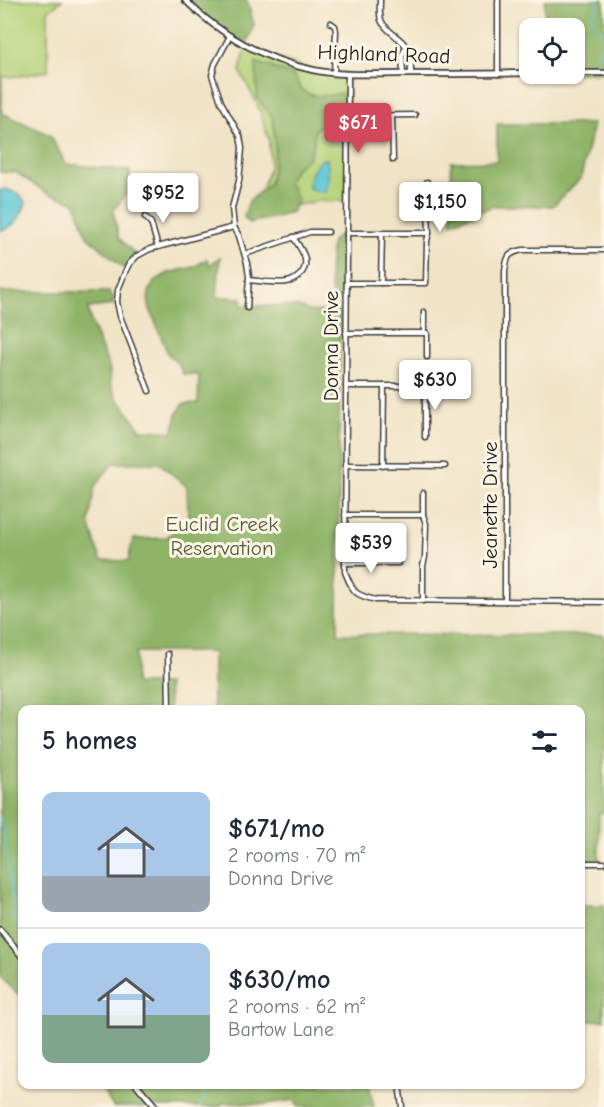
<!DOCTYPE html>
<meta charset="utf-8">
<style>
body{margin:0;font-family:"Comic Neue",sans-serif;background:#f2f2f3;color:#1f2937;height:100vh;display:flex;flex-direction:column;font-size:22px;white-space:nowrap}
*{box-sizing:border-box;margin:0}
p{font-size:20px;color:#747a83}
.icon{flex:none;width:33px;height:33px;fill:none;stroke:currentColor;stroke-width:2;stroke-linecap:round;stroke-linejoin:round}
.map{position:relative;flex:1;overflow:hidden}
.drawer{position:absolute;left:18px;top:705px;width:567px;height:384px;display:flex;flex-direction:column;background:#fff;border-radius:12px;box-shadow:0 2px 4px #0004}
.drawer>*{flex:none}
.tools{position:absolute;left:519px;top:18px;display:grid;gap:12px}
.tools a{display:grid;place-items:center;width:66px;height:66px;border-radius:12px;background:#fff;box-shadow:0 2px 4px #0004;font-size:30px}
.price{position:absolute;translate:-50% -51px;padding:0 14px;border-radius:6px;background:#fff;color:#222;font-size:20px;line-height:39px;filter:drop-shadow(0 2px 3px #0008)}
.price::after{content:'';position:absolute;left:50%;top:36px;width:18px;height:14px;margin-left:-9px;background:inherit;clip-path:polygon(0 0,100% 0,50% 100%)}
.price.active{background:#d1495b;color:#fff}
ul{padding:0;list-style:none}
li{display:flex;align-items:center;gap:18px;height:150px;padding:0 24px}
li+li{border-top:2px solid #e0e1e3}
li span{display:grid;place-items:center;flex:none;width:168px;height:120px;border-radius:12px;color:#555}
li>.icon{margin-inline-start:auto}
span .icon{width:72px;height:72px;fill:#fffc;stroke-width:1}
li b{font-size:26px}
h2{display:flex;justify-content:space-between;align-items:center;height:72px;padding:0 24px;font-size:26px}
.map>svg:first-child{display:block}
</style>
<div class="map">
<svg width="604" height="1107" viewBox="0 0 604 1107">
<rect width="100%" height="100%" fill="#fcf5e5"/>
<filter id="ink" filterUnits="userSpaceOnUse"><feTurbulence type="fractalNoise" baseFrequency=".0167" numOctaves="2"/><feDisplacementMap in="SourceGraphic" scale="12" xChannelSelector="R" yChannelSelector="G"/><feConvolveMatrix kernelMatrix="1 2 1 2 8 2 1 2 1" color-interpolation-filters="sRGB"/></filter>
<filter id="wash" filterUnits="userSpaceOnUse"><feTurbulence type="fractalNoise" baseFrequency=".008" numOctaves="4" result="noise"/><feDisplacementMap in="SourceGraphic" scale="24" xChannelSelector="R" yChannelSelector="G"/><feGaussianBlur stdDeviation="1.35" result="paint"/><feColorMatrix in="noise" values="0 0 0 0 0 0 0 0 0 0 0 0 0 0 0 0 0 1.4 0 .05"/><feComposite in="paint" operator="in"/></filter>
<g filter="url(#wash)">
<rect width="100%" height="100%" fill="#f1e3c6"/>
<!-- green -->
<g fill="#b4d278" stroke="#68774a" stroke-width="1.5">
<path d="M 0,0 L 62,0 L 48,11 L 48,71 L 20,76 L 2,77 Z"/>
<path d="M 246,45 L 275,58 L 313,70 L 348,74 L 347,201 L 321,201 L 297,205 L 259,218 L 261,193 L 270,165 L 269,140 L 258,106 L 240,71 Z"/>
</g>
<!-- forest -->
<g fill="#8fb468" stroke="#566842" stroke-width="1.5" fill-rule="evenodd">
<path d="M 185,0 L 247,0 L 254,25 L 246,45 L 226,34 Z"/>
<path d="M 545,0 L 604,0 L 604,73 L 575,73 L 574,28 L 545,28 Z"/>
<path d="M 256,62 L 293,75 C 296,79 298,84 300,88 C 309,99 329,96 342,93 L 345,101 L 341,122 L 323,124 L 315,129 L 314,143 L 309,157 L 294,170 L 288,182 L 297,199 L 292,212 L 280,216 L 249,223 L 244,217 L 249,201 L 269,184 L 272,173 L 275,149 L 273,119 L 257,97 Z"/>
<path d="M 0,77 L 2,77 L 2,113 L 50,135 L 66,164 L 130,171 L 130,189 L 113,211 L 119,238 L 137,256 L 126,270 L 87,236 L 75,202 L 49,194 L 15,172 L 0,172 Z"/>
<path d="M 497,124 L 593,124 L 581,178 L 553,206 L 493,206 L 452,223 L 451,162 L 497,161 Z"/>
<path d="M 340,235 L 344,243 L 343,292 L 340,299 L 335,299 C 326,283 330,259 332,241 Z"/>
<path d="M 220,257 L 217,297 L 242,298 L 242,305 L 299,307 L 309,311 L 340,312 L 338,634 L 604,635 L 604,812 L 599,813 L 599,863 L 581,863 L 580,710 L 213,709 L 213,652 L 136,652 L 135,684 L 168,684 L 169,709 L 22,710 L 22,996 L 16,992 L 0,977 L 0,292 L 109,292 L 113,297 L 113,305 L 88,308 L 91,322 L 110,370 L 110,383 L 115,395 L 141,430 L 173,432 L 177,414 L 183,404 L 198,403 L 199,375 L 183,374 L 178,363 L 168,354 L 150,309 L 148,299 L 150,289 L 155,281 L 168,273 L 194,267 L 207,259 L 210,265 ZM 113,463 L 159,463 L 187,487 L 188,520 L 165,538 L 133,539 L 128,561 L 101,560 L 89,523 L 95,486 Z"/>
<path d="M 581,905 L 604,905 L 604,1020 L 581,1021 Z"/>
<path d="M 100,1085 L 369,1085 L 374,1107 L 299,1107 L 295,1100 L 265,1104 L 222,1103 L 220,1107 L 113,1107 Z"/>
</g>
<!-- water -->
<g fill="#5cc7d6" stroke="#3c7279" stroke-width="1.5">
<path d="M 324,159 L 327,159 C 328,170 330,182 326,192 L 318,191 L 309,188 C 308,178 315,163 324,159 Z"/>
<path d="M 5,189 L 19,194 L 26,203 C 21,217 15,227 0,231 L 0,190 Z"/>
</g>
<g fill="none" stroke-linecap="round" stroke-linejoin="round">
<!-- stream -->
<g stroke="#5cc7d6" stroke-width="1.5">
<path d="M 595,0 L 599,2 L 597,9 L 593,13 C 591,31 599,24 604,36"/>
<path d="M 596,60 L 604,41"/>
<path d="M 0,816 L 3,831 L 11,891 L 14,903 L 14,917 L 22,927"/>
<path d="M 200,1107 L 206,1096 L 201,1084"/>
</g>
</g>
</g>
<g filter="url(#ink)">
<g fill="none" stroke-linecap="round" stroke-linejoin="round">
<defs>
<g id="minor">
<path d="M 380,0 C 380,6 379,14 381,20 C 386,33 405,38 410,54 C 411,60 411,68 411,74"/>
<path d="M 331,23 L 335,26 L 336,31 L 334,72"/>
<path d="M 230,36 L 215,64 L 212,75 L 221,102 L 240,136 L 242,148 L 241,161 L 239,181 L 232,208 L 234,227 L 239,236 L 247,263 L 249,277 L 247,308"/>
<path d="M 348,74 L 345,572 C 353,592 354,595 376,600 L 604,602"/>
<path d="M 403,74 L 402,55 L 406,47"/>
<path d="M 498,74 L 498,0"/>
<path d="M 348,116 L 415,115"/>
<path d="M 392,116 L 393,160"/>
<path d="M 145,217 L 151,223 L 158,247"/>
<path d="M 347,233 L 429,233"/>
<path d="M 245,254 L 310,232 L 328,232"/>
<path d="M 249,280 C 261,281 275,284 287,282 C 293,281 296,279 300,275 C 312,262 301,249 293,237"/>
<path d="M 347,283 L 426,283 L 427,241 L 429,233 L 427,182"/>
<path d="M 381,283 L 382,233"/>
<path d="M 424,312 L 424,333"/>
<path d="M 346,333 L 427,333 L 427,357"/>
<path d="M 346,386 L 441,386"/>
<path d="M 425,386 L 425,437"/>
<path d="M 149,391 L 120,316 L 117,302 L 118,290 L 126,270 L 129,264 L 137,256 L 150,249 L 234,227"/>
<path d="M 345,465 L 445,466"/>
<path d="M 383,466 L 384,386"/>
<path d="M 345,515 L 423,515"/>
<path d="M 345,563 L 398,563"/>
<path d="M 423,601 L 423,566 L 425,557 L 426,524 L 423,515 L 423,493"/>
<path d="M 505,601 L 505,271 C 507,256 508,253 523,250 L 604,250"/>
<path d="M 168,654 L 169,710"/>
<path d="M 580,863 L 604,863"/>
<path d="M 399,1084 L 402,1107"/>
</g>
<g id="tertiary">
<path d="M 185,0 C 219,34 265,60 313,70 C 342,76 371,74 400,74 C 443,74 486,74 530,73"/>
<path d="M 574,73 L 604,73"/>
<path d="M 0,930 L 22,956"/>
<path d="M 136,1084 L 156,1107"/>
</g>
</defs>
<!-- minor casing -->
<use href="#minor" stroke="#3c3a36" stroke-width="7"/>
<!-- tertiary casing -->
<use href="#tertiary" stroke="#3c3a36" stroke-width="8"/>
<!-- minor -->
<use href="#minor" stroke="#fff" stroke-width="4"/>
<!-- tertiary -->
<use href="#tertiary" stroke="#fff" stroke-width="4.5"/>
</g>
</g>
<g text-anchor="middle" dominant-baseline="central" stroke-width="6" stroke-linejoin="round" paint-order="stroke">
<!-- street labels -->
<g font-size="21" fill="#1c1c1c" stroke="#fcf5e5">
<text transform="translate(384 54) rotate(2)">Highland Road</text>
<text transform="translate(331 346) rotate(-90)">Donna Drive</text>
<text transform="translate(490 505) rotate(-90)">Jeanette Drive</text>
</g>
<!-- park labels -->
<g font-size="21" fill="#515c3c" stroke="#fcf5e5">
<text x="222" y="524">Euclid Creek<tspan x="222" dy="24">Reservation</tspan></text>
</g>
</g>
</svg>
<div class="tools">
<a><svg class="icon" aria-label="locate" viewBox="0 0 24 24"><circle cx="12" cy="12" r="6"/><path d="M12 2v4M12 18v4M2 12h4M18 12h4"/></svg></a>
</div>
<b class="price active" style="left:358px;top:154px">$671</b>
<b class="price" style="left:163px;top:224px">$952</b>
<b class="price" style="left:440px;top:233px">$1,150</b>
<b class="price" style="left:435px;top:411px">$630</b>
<b class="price" style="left:371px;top:574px">$539</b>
<section class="drawer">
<h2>5 homes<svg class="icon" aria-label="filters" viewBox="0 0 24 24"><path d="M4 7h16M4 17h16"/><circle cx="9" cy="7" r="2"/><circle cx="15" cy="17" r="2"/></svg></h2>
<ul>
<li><span style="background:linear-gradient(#a9c7e8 70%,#9aa5b1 0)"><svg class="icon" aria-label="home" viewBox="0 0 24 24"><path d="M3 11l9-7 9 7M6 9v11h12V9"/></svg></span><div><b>$671/mo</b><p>2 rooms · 70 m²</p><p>Donna Drive</p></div></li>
<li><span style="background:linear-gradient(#a9c7e8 60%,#7fa58c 0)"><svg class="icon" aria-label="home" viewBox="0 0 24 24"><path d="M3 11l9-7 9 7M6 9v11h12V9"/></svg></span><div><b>$630/mo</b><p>2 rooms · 62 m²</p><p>Bartow Lane</p></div></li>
</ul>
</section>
</div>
